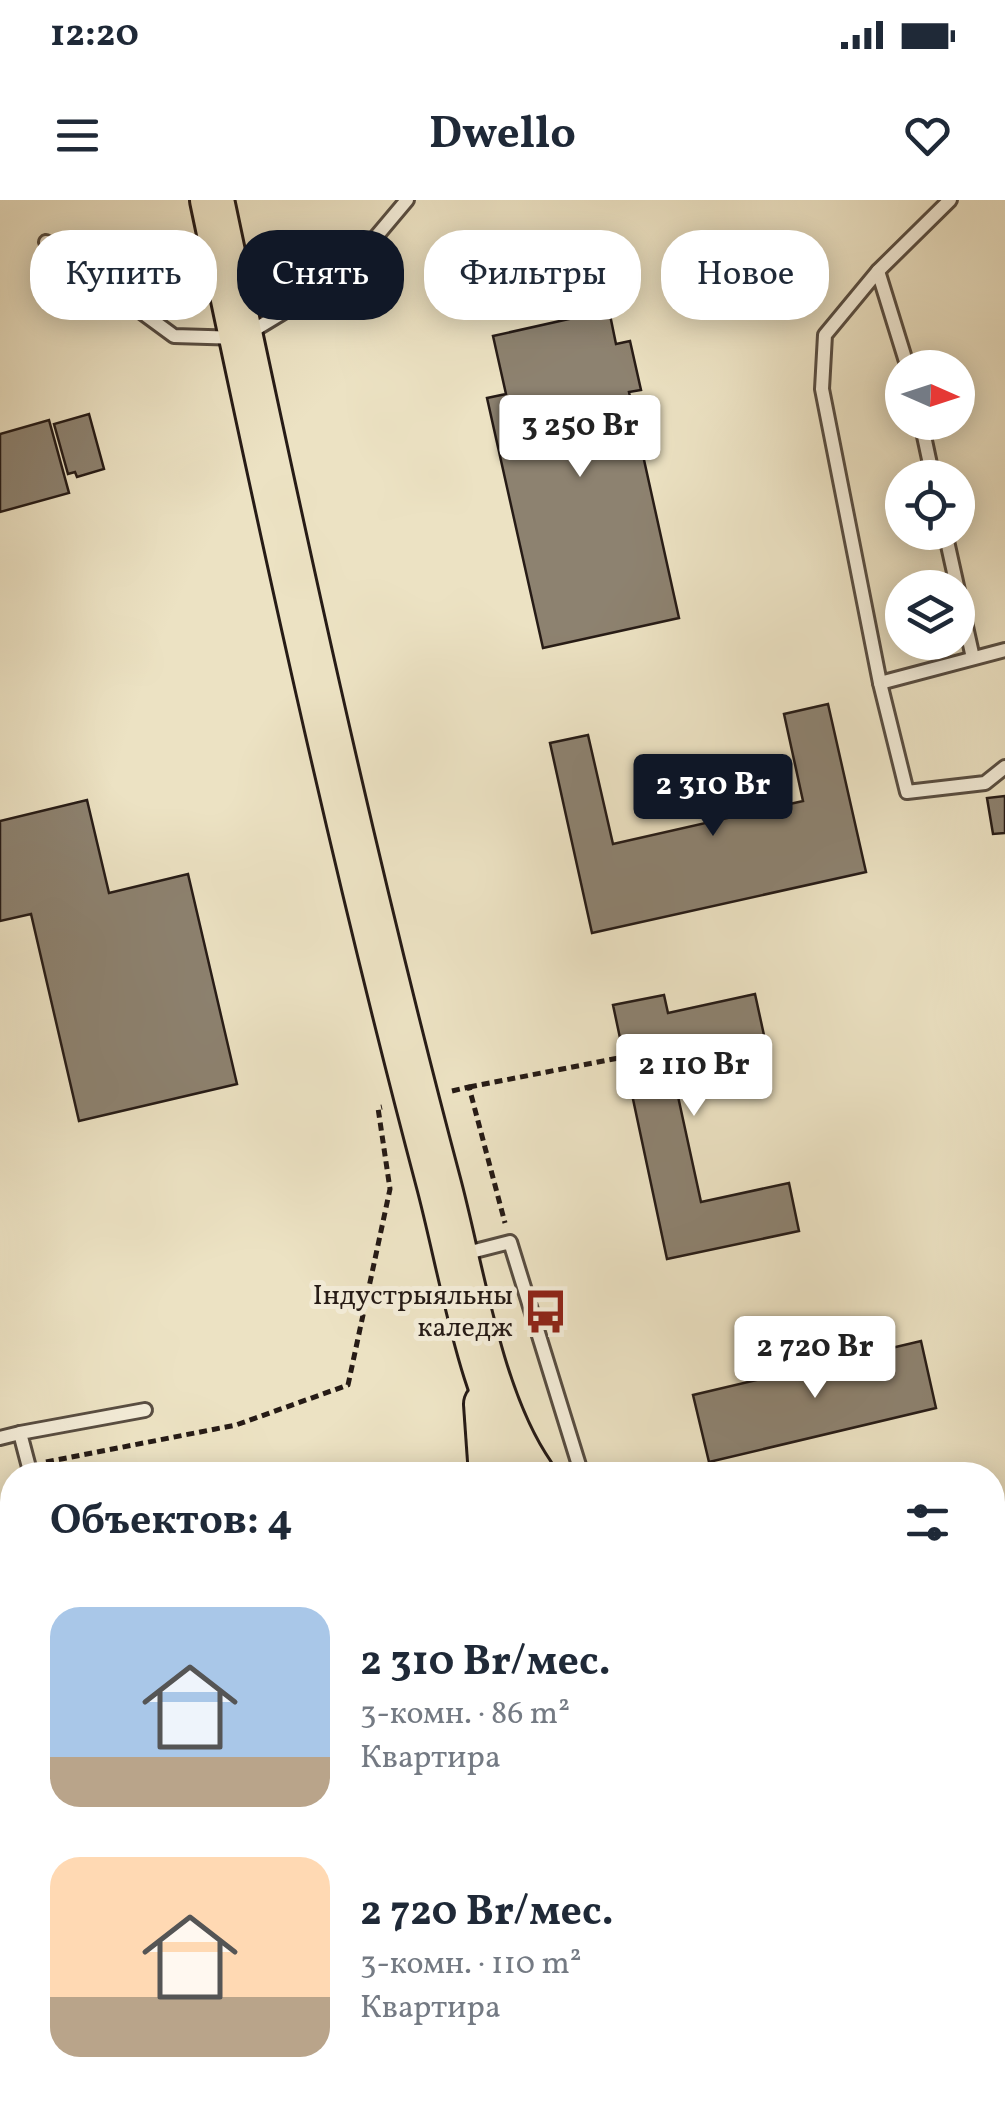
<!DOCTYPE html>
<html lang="ru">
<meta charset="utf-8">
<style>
body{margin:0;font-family:Vollkorn,serif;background:#f2f2f3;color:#1f2937;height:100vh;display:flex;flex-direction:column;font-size:38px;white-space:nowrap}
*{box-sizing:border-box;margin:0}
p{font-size:32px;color:#747a83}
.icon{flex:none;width:55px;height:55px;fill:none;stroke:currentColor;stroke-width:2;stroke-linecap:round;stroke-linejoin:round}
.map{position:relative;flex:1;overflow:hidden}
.details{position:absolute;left:0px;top:1262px;width:1005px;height:642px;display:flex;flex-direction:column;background:#fff;border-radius:40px 40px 0 0;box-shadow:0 5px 25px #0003}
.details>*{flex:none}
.guide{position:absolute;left:30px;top:30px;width:945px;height:90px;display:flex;gap:20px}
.needle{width:65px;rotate:93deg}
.tools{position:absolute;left:885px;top:150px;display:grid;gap:20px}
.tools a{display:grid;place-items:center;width:90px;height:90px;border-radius:50%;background:#fff;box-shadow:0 5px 25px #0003;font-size:50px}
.price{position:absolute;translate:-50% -85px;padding:0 22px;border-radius:10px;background:#fff;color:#222;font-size:32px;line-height:65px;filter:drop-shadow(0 2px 5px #0008)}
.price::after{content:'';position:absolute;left:50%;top:60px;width:30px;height:22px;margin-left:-15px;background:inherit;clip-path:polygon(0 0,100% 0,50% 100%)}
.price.on{background:#111827;color:#fff}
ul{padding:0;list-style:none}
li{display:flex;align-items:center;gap:30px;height:250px;padding:0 50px}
li span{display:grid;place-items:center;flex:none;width:280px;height:200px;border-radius:30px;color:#555}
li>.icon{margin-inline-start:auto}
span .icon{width:120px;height:120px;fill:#fffc;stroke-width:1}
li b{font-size:42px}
h2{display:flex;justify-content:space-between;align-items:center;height:120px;padding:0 50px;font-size:42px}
.pill{padding:0 35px;border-radius:40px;background:#fff;box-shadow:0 5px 25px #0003;font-size:35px;line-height:90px}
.pill.on{background:#111827;color:#fff}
.status{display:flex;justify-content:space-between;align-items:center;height:70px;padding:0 50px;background:#fff;direction:ltr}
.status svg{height:28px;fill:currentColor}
header{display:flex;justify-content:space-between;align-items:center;height:130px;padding:0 50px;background:#fff;font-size:45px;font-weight:700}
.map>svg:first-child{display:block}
</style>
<div class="status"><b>12:20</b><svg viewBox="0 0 49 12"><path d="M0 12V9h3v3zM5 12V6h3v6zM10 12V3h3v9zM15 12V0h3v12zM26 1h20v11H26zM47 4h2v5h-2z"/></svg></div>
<header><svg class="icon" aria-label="menu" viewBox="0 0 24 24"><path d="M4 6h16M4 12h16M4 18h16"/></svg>Dwello<svg class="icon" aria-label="heart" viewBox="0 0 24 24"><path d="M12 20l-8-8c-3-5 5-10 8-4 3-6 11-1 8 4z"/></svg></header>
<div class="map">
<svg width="1005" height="1904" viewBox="0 0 1005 1904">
<rect width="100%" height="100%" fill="#ece2c3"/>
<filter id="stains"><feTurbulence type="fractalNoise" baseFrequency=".002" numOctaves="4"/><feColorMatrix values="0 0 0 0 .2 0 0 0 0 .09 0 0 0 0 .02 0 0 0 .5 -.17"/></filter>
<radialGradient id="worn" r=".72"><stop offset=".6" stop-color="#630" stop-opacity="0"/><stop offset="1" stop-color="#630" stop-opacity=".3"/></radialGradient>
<!-- green -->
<path fill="#cac0a6" stroke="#786e5e" stroke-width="2.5" d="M 564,1892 L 747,1892 L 747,1893 L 737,1904 L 555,1904 Z"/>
<!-- building -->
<g fill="#8d8270" stroke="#261b16" stroke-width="2.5">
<path d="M 609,110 L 616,144 L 630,141 L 641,190 L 629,192 L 679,418 L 543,448 L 487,198 L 506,194 L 493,136 Z"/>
<path d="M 89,214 L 104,269 L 77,277 L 75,272 L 68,274 L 54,224 Z"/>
<path d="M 49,220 L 69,293 L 0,312 L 0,234 Z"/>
<path d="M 828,504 L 866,672 L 592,733 L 550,543 L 588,535 L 613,644 L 803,601 L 784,514 Z"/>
<path d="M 1005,596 L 1005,633 L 993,634 L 987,598 Z"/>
<path d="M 87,600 L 109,693 L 188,674 L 237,884 L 79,921 L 31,714 L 0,721 L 0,621 Z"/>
<path d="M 755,794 L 769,858 L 674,878 L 701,1002 L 789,983 L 799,1031 L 667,1059 L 613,805 L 664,795 L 668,813 Z"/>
<path d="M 921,1141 L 936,1208 L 709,1262 L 693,1195 Z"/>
</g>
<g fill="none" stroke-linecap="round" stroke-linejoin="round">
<defs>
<g id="lane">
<path d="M 46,42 L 174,136 L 241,138 L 343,76 L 407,0"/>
<path d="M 878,71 L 950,0"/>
<path d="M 921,222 L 933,278"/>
<path d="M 945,332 L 973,458"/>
<path d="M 1005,450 L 880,483 L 907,592 L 985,583 L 1005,567"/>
<path d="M 880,483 L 822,189 L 825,135 L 878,71 L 908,168"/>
<path d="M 463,1054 L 510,1042 L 582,1275"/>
<path d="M 0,1238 L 20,1233"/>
<path d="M 31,1275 L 20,1233 L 145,1210"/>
</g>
<path id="secondary" d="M 0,1574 L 12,1573"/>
<g id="primary">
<path d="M 212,0 C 281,328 352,657 438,981 C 462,1070 480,1200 533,1275"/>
<path d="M 486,1204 L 491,1275"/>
<path d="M 992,1509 L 1005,1507"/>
<path d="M 515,1904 L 523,1892"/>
</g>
</defs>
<!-- lane casing -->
<use href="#lane" stroke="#584d41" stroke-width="18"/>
<!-- secondary casing -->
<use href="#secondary" stroke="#261b16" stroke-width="42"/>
<!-- primary casing -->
<use href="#primary" stroke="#261b16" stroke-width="48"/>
<!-- path -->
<g stroke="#261b16" stroke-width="5" stroke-dasharray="8 5" stroke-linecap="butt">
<path d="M 469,887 L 624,857"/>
<path d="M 452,891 L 469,887 L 505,1023"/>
<path d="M 46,1262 L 236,1225 L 348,1185 L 390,989 L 378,908 L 382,907"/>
<path d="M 450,1904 L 459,1892"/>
</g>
<!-- lane -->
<use href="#lane" stroke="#f3ecd8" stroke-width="12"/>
<!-- secondary -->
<use href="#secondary" stroke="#f3ecd8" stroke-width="38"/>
<!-- primary -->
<use href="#primary" stroke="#ece2c3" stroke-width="42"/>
</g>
<!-- icons -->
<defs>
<symbol id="bus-bare" viewBox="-9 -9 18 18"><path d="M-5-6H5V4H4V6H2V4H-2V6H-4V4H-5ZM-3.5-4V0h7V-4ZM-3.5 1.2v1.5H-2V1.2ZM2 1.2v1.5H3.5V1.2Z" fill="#8f2418" stroke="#f3ecd8" stroke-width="2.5" paint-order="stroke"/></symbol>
</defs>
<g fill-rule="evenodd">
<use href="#bus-bare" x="514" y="1080" width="63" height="63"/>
</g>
<g text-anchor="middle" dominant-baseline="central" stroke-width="10" stroke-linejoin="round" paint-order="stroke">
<!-- poi labels -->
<g font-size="28" fill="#261b16" stroke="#f3ecd8" text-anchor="end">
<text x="513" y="1096">Індустрыяльны<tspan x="513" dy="32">каледж</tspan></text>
</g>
</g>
<rect width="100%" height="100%" filter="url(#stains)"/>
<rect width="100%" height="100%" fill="url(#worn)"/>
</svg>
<div class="tools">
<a><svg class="needle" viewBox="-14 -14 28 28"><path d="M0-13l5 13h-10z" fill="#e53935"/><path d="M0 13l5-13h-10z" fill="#747a83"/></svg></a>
<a><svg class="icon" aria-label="locate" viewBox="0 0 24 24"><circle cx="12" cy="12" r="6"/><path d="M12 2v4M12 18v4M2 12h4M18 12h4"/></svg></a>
<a><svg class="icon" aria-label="layers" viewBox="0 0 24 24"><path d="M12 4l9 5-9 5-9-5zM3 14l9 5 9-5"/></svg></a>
</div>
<b class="price" style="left:580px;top:280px">3 250 Br</b>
<b class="price on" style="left:713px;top:639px">2 310 Br</b>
<b class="price" style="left:694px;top:919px">2 110 Br</b>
<b class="price" style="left:815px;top:1201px">2 720 Br</b>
<div class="guide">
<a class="pill">Купить</a>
<a class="pill on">Снять</a>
<a class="pill">Фильтры</a>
<a class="pill">Новое</a>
</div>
<section class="details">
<h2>Объектов: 4<svg class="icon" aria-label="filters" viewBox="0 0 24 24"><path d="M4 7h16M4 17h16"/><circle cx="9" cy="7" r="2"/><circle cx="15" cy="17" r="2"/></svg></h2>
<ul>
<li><span style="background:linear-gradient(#a9c7e8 75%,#b9a48a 0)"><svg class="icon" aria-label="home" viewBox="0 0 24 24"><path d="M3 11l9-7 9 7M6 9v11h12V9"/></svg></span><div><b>2 310 Br/мес.</b><p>3-комн. · 86 m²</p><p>Квартира</p></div></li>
<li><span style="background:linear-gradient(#ffd9b3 70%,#b9a48a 0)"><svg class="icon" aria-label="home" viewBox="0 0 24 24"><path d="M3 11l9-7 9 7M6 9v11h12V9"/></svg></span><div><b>2 720 Br/мес.</b><p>3-комн. · 110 m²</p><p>Квартира</p></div></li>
</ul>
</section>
</div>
